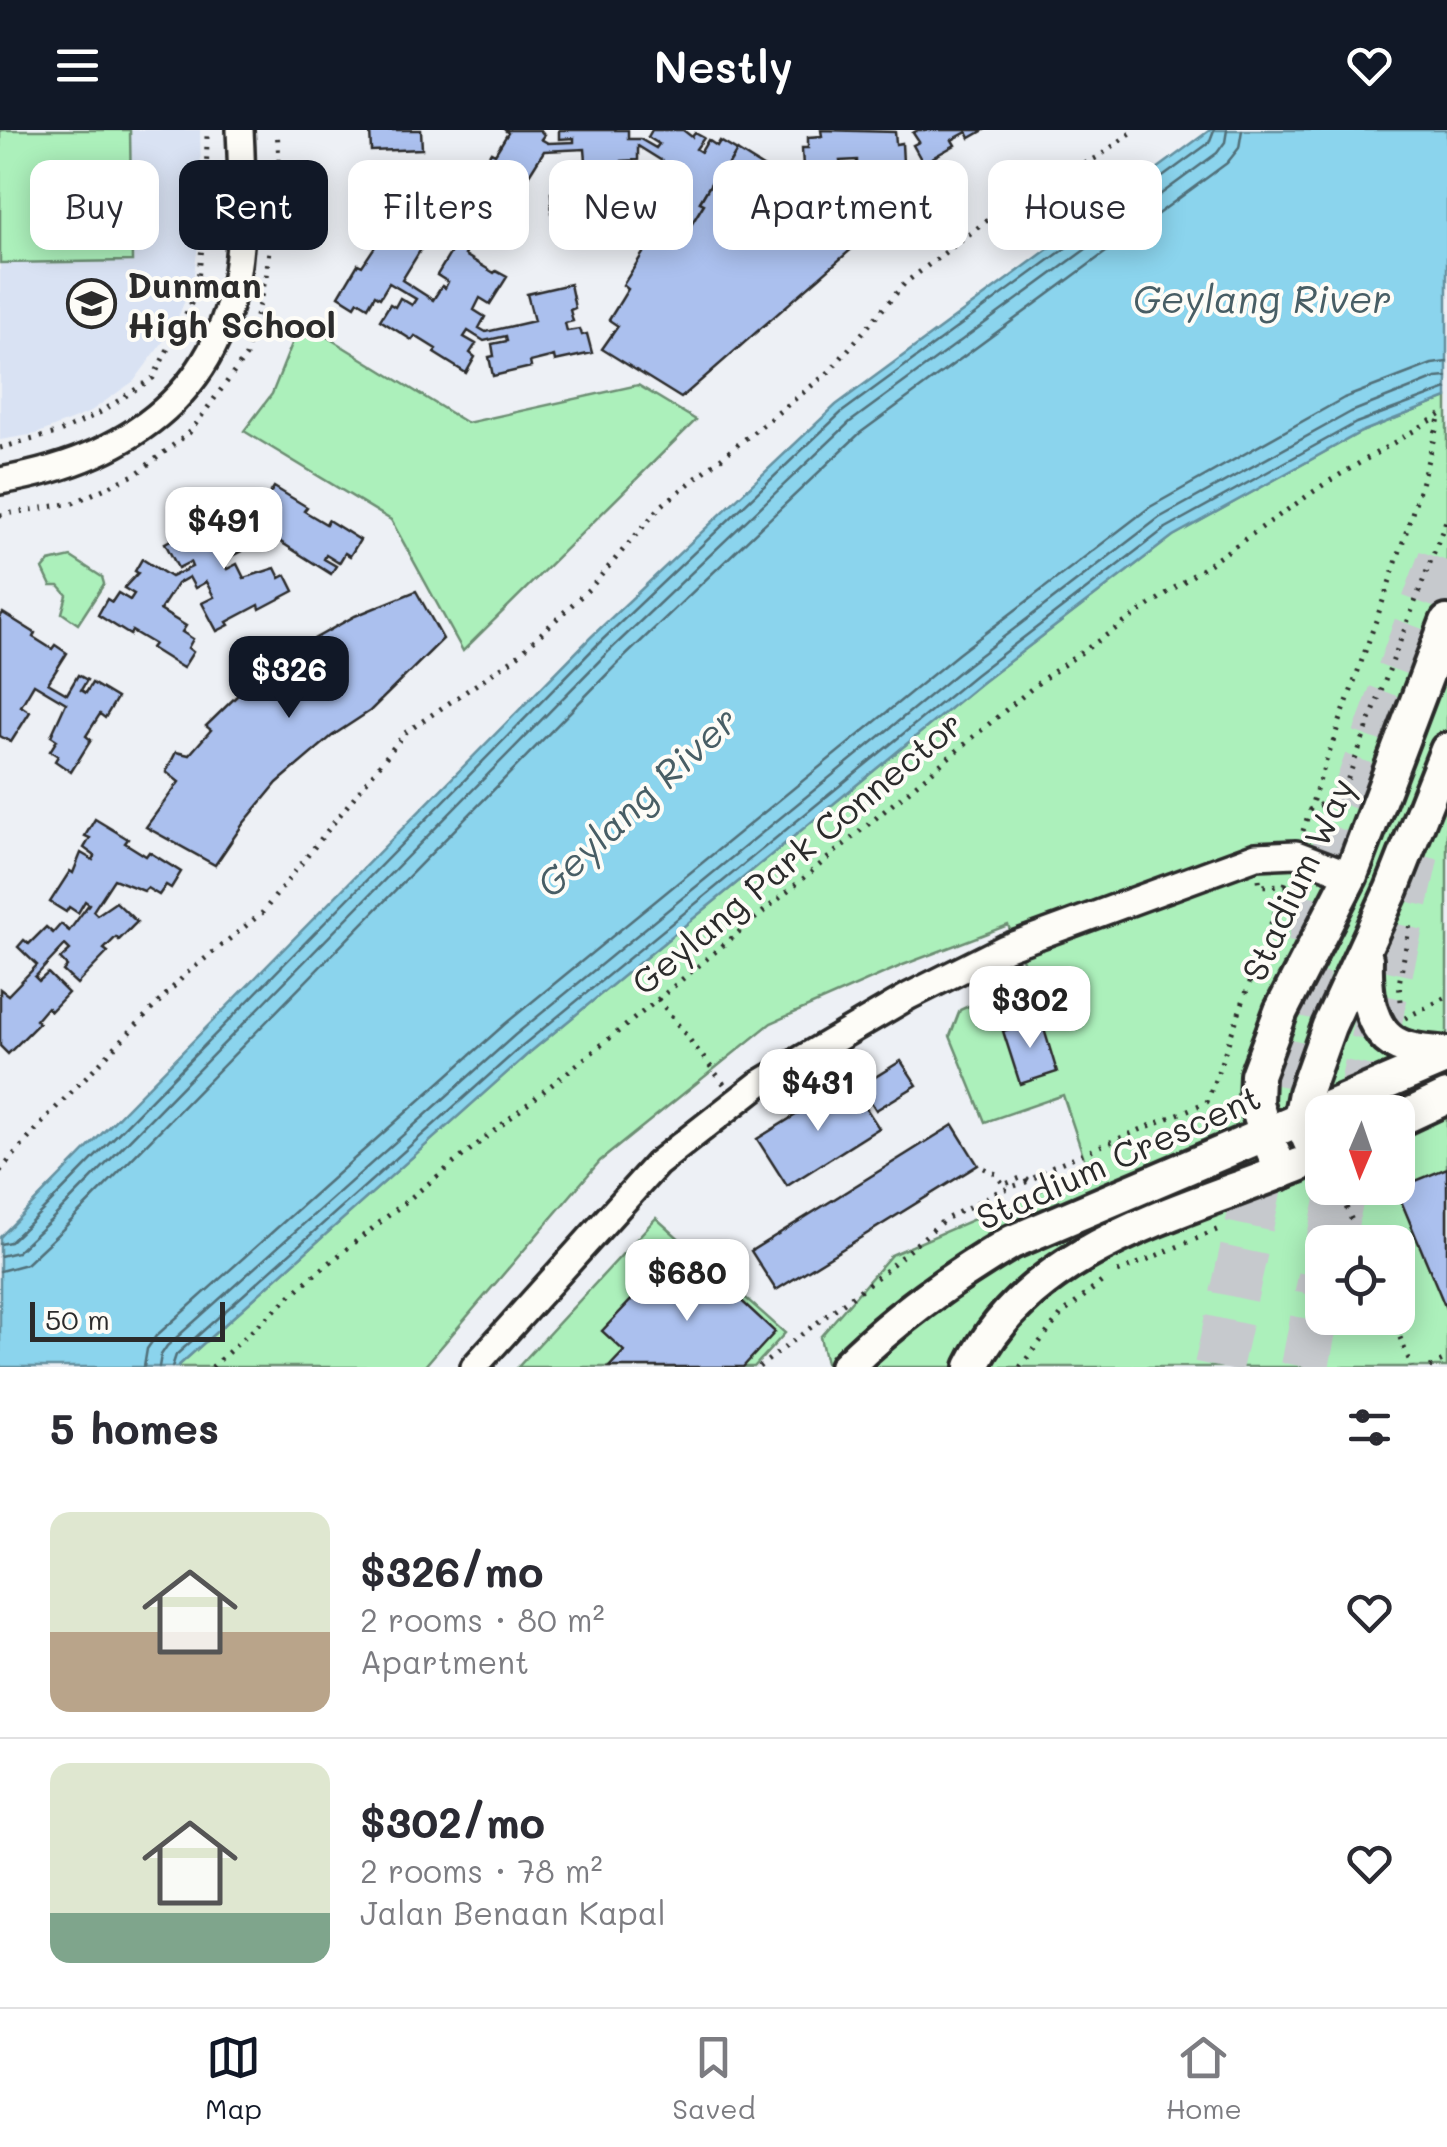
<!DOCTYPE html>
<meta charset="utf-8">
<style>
body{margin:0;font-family:Mali,sans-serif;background:#f7f7f7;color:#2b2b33;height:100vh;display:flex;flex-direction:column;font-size:38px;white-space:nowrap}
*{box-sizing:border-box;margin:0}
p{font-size:32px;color:#7c7c81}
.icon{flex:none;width:55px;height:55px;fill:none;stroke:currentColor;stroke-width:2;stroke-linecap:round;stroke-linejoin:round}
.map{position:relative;height:1237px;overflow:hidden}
.side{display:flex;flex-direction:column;background:#fff;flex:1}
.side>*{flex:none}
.guide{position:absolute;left:30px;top:30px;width:1388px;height:90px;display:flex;gap:20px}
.needle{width:65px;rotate:182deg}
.controls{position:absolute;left:1305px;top:965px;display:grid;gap:20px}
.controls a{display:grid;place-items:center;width:110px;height:110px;border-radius:20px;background:#fff;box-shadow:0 5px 25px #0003;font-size:50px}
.scale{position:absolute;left:30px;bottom:25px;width:195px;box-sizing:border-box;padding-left:10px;border:5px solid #2b2b2b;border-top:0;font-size:28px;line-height:35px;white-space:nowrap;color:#2b2b2b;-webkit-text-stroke:8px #fdfcf7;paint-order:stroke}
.price{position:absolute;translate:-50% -85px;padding:0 22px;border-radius:20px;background:#fff;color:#222;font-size:32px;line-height:65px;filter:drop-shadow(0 2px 5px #0008)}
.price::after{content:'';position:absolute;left:50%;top:60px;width:30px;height:22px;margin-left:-15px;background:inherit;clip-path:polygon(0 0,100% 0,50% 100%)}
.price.on{background:#111827;color:#fff}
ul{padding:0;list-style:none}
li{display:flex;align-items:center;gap:30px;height:250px;padding:0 50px}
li+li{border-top:2px solid #e1e1e2}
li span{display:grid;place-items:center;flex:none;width:280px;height:200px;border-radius:20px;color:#555}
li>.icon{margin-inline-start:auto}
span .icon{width:120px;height:120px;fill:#fffc;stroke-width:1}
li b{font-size:42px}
h2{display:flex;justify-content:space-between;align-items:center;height:120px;padding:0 50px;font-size:42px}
.tag{padding:0 35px;border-radius:20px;background:#fff;box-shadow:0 5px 25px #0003;font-size:35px;line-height:90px}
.tag.on{background:#111827;color:#fff}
header{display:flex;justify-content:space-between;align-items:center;height:130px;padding:0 50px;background:#111827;color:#fff;font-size:45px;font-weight:600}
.tabs{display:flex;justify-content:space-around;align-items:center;height:140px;border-top:2px solid #e1e1e2;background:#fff;font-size:28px;color:#7c7c81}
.tabs a{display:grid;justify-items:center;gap:5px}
.tabs .on{color:#111827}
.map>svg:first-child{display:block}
</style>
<header><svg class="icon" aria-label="menu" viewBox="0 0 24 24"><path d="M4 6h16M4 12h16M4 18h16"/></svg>Nestly<svg class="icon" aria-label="heart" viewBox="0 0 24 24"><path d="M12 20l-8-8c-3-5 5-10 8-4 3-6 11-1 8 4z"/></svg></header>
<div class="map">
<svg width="1447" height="1237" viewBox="0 0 1447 1237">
<rect width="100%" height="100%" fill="#edf0f5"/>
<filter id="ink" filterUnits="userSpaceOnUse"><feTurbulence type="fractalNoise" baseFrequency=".01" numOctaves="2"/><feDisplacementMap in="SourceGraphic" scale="20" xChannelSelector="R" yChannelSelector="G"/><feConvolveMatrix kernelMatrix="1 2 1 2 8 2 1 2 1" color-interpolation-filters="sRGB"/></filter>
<g filter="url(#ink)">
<!-- built -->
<path fill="#d9e2f3" d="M 0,0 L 200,0 L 202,86 L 193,151 L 174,197 L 134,251 L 88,283 L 36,304 L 0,310 Z"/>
<!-- green -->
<g fill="#acf0bb" stroke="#6c8e73" stroke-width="2.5" fill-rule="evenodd">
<path d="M 0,0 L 130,0 L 132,131 L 0,133 Z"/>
<path d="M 301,191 L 467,293 L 638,255 L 696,290 L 463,521 L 391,390 L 244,301 L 272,264 Z"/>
<path d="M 1447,268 L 1447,1237 L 827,1237 L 820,1207 L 891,1125 L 1088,1040 L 1063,965 L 985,992 L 950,906 L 960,880 L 1030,848 L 1008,795 L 903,835 L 771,893 L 600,1031 L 424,1237 L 177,1237 L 529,923 L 981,553 L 1173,406 L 1361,302 ZM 1322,982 L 1398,982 L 1398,1058 L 1322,1058 ZM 1322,1112 L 1398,1112 L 1398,1188 L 1322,1188 Z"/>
<path d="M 71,427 L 102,447 L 104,454 L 78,494 L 62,483 L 67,465 L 59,456 L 51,456 L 43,439 L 49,432 Z"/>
<path d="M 656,1088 L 785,1203 L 754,1237 L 518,1237 Z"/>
</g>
<!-- water -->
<path fill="#8bd4ed" stroke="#65909f" stroke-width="2.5" d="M 1210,0 L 1447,0 L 1447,268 L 1361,302 L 1173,406 L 981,553 L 529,923 L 177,1237 L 0,1237 L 0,1107 L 591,507 L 836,275 Z"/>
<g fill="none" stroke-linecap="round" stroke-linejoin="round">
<!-- shore -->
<g stroke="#516f79" stroke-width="2.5">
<path d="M 0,1114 L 10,1112 L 42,1081 L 598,514 L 842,282 L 1209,13 L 1214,0"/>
<path d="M 0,1126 L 17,1122 L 51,1090 L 607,523 L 850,292 L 1217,23 L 1225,12 L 1227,0"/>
<path d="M 0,1141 L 26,1134 L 62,1100 L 617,534 L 860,303 L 1227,33 L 1239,18 L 1242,0"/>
<path d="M 144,1237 L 147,1219 L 156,1206 L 505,894 L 958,524 L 1150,377 L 1344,268 L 1432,234 L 1447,232"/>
<path d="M 159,1237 L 161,1225 L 167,1216 L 515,905 L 967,535 L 1159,388 L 1351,282 L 1436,248 L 1447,247"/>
<path d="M 172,1237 L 176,1225 L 523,915 L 975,545 L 1166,398 L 1356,293 L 1447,259"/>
</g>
</g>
<!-- building -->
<g fill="#abc0ee" stroke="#2b2b2b" stroke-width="2.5">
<path d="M 370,0 L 421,0 L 422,19 L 371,21 Z"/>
<path d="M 505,0 L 540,0 L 544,5 L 541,9 L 548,13 L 574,12 L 574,8 L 559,9 L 559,0 L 628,0 L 628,9 L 640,9 L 656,18 L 659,14 L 648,7 L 652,0 L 683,0 L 692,7 L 695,3 L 704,8 L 696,19 L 701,22 L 708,10 L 717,16 L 720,11 L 737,21 L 718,53 L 713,50 L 700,72 L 704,74 L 685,105 L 668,95 L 671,91 L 661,85 L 673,57 L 670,55 L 678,41 L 638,16 L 638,30 L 622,31 L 622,43 L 636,42 L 638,78 L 624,79 L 624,74 L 589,75 L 590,81 L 552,83 L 551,63 L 557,63 L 556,51 L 571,51 L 570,45 L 587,44 L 585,19 L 544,21 L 512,72 L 505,68 L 512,56 L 507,53 L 500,65 L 490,59 L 487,64 L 481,60 L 471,54 L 491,22 L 495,24 L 508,3 Z"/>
<path d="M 821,0 L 895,2 L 896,14 L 902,13 L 903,33 L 857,35 L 857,30 L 840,31 L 841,36 L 803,38 L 802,18 L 808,18 L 808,7 L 822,6 Z"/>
<path d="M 918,0 L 984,0 L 970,8 L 967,2 L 952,10 L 955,15 L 923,33 L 913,15 L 919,12 L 913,3 Z"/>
<path d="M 737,21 L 870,103 L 681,268 L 602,219 L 618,196 L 609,190 L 628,159 L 623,155 L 665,88 L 671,91 L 668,95 L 685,105 L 704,74 L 700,72 L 713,50 L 718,53 Z"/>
<path d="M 392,81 L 408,91 L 405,96 L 414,102 L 407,114 L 412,117 L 418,106 L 426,111 L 402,150 L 433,170 L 442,156 L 445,158 L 448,152 L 437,145 L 456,114 L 467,121 L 465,125 L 494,143 L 496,141 L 507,147 L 490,174 L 480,168 L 474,180 L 485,187 L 479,198 L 486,202 L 534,191 L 527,164 L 570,154 L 575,178 L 570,180 L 573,191 L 565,193 L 567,201 L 580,199 L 582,205 L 587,204 L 592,223 L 555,231 L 554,226 L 530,232 L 531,237 L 493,246 L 489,227 L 494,226 L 492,214 L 507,211 L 506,206 L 484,211 L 468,201 L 464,207 L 476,214 L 470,223 L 475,227 L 466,243 L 434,223 L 436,219 L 415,206 L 412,210 L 380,190 L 390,174 L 395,177 L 400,168 L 412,175 L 416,169 L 389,153 L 380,168 L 375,165 L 368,177 L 358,171 L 355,176 L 339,166 L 358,134 L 362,136 L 376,115 L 372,113 Z"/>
<path d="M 274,357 L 307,377 L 304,381 L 326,394 L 328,390 L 360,410 L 350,426 L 345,423 L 339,433 L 326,425 L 324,429 L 336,436 L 331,444 L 271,406 L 222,431 L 227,439 L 237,434 L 244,448 L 275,438 L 280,448 L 286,445 L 294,461 L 260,479 L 259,475 L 227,492 L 229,495 L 217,501 L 202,473 L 214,467 L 206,452 L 195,458 L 189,447 L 177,454 L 160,480 L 186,496 L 182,502 L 193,509 L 188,518 L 193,522 L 183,538 L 151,518 L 154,514 L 132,501 L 130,505 L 98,485 L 107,469 L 112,472 L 118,463 L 130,470 L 134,464 L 124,458 L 138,443 L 135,441 L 142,429 L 171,447 L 192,437 L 190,432 L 178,438 L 165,413 L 188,401 L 190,405 L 212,394 L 210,390 L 243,372 L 252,389 L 247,391 L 251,400 L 239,407 L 242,411 L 273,395 L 263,386 L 269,376 L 264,373 Z"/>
<path d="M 416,461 L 443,509 L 370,581 L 332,606 L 277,653 L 243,694 L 215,735 L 146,697 L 179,652 L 166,642 L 176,622 L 189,625 L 211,600 L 206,596 L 245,558 L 289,523 L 355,486 Z"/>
<path d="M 3,483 L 35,503 L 33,507 L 52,519 L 55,515 L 67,523 L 48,553 L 67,564 L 78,545 L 87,550 L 81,560 L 86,563 L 92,553 L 117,568 L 105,588 L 100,584 L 86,606 L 91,610 L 71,642 L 55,631 L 58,626 L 50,621 L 57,610 L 51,606 L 66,573 L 34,554 L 21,576 L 30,582 L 11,612 L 0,606 L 0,487 Z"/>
<path d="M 95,689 L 128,709 L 125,713 L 146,726 L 149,722 L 181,742 L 171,758 L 166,755 L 159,765 L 147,758 L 144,761 L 114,749 L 93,781 L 97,785 L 116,772 L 137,792 L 119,810 L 116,807 L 104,819 L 108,822 L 77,854 L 63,841 L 67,836 L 60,829 L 70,820 L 65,815 L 35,847 L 39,851 L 48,843 L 68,863 L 51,881 L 47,877 L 36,890 L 39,893 L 8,924 L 0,916 L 0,859 L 8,865 L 37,835 L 18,817 L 24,810 L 29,814 L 46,797 L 53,803 L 61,794 L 69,801 L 89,774 L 85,771 L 78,783 L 69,777 L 66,782 L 50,772 L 70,741 L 73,743 L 81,723 L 93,730 L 95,726 L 84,718 L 90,708 L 85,706 Z"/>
<path d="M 1041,889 L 1057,942 L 1020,954 L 1003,901 Z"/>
<path d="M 901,931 L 917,955 L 876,980 L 861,956 Z"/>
<path d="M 849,952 L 879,998 L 787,1056 L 757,1009 Z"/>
<path d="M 953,995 L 978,1035 L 776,1160 L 751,1121 Z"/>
<path d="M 1447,1038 L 1447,1181 L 1396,1059 Z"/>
<path d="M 671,1128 L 692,1148 L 704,1136 L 775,1202 L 743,1237 L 609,1237 L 624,1221 L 602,1201 Z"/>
</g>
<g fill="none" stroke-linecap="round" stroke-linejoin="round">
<!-- motorway-tunnel -->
<g stroke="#c6c9cd" stroke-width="48" stroke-dasharray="48 24" stroke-linecap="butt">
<path d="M 1358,982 L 1419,705"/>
<path d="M 1330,1112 L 1342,1058"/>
<path d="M 1218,1237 L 1328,741 L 1447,416"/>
<path d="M 1305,1237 L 1322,1147"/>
</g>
<defs>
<g id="minor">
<path d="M 0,351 C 133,328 229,259 240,115 C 243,77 242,38 240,0"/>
<path d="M 474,1237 L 657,1034 L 759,954 L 909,866 L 1005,818 L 1256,726 L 1296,724 L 1351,745"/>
</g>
<g id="tertiary">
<path d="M 1366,829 C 1365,861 1368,907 1406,918 C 1419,922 1434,922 1447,924"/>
<path d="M 1398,990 L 1447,967"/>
<path d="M 1317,1028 L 1300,989 L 1305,963 L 1329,896 L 1392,759 L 1447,620"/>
<path d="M 1282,1042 L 1265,1003 L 1256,973 L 1257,945 L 1281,881 L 1351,745 L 1447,492"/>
<path d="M 846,1237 C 896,1187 951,1148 1012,1112 L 1447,927"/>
<path d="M 972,1237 C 1031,1116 1184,1082 1299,1035"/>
</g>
</defs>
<!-- minor casing -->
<use href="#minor" stroke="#2b2b2b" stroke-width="32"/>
<!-- tertiary casing -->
<use href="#tertiary" stroke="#2b2b2b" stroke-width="40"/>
<!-- path -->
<g stroke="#2b2b2b" stroke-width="5" stroke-dasharray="2.5 8" stroke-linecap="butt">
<path d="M 0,318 L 60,302 L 101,282 L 153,248 L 196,164 L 206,87 L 207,0"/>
<path d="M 0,385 L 73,373 L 136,344 L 189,303 L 246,226 L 266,147 L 279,29 L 277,0"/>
<path d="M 1309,680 L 1342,664 L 1447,388"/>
<path d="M 1303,701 C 1347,561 1405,427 1440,284"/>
<path d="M 1259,749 L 1260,756 L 1285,755 L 1311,763"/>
<path d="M 658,869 L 724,954"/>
<path d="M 1401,871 L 1399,854 L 1410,794"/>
<path d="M 1405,888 L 1447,867"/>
<path d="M 984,1038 L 998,1045 L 1003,1055 L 1023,1047 L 1029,1051"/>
<path d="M 0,1041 L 49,985 L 187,843 L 262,783 L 405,603 L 515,528 L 592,456 L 661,376 L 829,242 L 905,153 L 1018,67 L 1098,27 L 1135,0"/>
<path d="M 1338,1058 L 1361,1112"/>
<path d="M 1118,1142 L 1219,1099"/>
<path d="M 1392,1188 L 1412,1237"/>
<path d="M 212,1237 L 308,1150 L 650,876 L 1043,549 L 1326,353 L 1447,281"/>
<path d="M 759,1237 L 880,1145 L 944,1090 L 997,1062 L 1029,1051 L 1053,1036 L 1207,972 L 1287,749"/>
<path d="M 1020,1237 L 1061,1185 L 1104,1150"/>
<path d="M 1430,1237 L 1447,1229"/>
</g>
<!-- minor -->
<use href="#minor" stroke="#fdfcf7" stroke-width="25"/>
<!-- tertiary -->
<use href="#tertiary" stroke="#fdfcf7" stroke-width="32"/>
</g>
</g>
<!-- icons -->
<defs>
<symbol id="school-ring" viewBox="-11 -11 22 22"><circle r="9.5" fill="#fdfcf7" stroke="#2b2b2b" stroke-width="1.5"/><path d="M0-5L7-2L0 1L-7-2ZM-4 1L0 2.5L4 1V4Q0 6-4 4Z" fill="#2b2b2b"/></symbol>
</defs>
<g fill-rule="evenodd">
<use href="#school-ring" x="64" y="146" width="55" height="55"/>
</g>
<g text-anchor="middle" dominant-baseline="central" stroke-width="8" stroke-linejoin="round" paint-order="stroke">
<!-- poi labels -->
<g font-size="35" font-weight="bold" fill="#2b2b2b" stroke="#fdfcf7" text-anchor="start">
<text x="127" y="154">Dunman<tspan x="127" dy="40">High School</tspan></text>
</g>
<!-- street labels -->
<g font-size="35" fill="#2b2b2b" stroke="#fdfcf7">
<text transform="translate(796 722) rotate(-40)">Geylang Park Connector</text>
<text transform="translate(1297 749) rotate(-65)">Stadium Way</text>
<text transform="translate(1118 1026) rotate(-24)">Stadium Crescent</text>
</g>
<!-- water labels -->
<g font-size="38" font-style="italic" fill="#485e65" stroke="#fdfcf7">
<text x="1262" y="168">Geylang River</text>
<text transform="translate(636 671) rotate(-43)">Geylang River</text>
</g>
</g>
</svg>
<div class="controls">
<a><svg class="needle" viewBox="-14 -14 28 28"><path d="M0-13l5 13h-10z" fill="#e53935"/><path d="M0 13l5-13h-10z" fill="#7c7c81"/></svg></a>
<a><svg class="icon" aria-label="locate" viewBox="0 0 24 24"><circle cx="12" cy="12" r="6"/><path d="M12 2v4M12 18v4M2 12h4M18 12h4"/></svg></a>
</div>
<div class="scale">50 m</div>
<b class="price" style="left:224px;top:442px">$491</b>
<b class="price on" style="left:289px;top:591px">$326</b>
<b class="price" style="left:1030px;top:921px">$302</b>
<b class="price" style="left:818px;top:1004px">$431</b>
<b class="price" style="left:687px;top:1194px">$680</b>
<div class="guide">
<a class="tag">Buy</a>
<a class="tag on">Rent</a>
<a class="tag">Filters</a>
<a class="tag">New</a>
<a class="tag">Apartment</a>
<a class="tag">House</a>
</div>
</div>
<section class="side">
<h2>5 homes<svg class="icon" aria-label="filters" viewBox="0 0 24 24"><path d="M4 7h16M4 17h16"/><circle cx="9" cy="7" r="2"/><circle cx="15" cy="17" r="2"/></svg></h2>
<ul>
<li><span style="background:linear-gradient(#dfe7d0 60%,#b9a48a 0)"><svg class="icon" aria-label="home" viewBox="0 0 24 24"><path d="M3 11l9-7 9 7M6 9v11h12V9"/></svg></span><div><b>$326/mo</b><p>2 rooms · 80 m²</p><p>Apartment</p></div><svg class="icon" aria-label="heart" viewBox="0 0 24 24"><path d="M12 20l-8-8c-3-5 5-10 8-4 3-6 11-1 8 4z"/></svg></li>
<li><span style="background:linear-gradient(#dfe7d0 75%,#7fa58c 0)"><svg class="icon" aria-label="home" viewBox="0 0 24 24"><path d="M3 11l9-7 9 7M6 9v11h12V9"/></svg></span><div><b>$302/mo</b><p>2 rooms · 78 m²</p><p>Jalan Benaan Kapal</p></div><svg class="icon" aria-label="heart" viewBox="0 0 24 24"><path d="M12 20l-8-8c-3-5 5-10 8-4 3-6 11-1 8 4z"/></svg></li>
</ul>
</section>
<nav class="tabs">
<a class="on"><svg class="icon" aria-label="map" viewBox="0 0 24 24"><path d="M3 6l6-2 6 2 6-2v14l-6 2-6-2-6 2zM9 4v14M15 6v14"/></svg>Map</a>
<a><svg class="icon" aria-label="saved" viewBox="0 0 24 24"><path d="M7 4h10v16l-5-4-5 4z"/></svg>Saved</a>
<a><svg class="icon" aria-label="home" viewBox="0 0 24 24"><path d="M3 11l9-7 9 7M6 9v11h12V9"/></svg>Home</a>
</nav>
